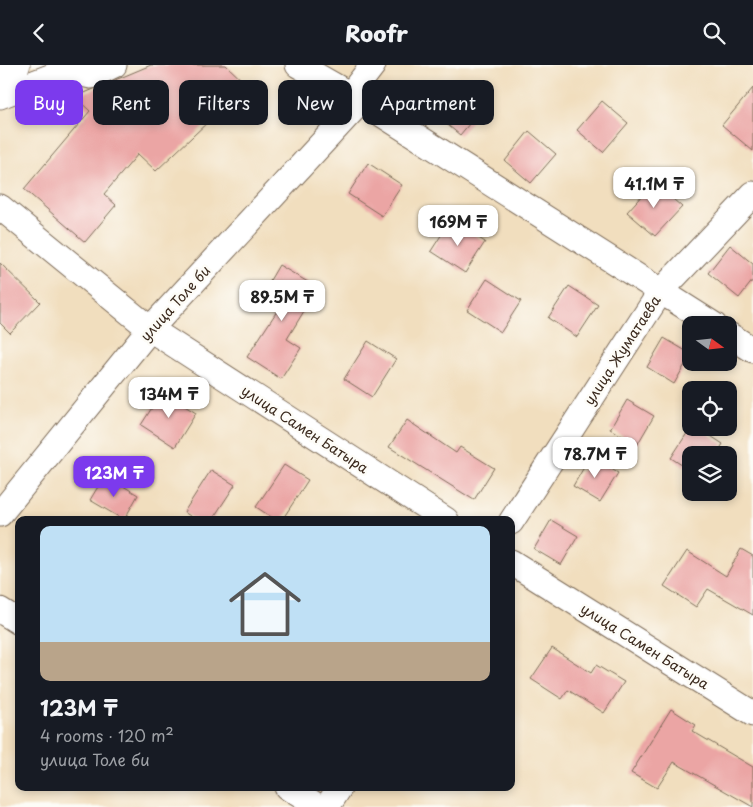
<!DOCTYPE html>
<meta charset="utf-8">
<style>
body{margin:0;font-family:"Playpen Sans",sans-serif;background:#20242c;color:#f1f3f6;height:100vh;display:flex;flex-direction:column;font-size:19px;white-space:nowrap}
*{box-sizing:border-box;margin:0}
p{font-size:16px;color:#9ea1a6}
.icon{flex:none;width:28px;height:28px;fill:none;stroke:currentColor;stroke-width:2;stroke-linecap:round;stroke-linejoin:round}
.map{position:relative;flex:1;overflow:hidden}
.panel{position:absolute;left:15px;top:451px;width:500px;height:275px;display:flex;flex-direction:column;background:#171b24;border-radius:10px;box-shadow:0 2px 8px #0003}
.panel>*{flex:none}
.hud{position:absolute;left:15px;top:15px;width:500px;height:45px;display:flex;gap:10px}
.needle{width:32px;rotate:105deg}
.buttons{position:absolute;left:682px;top:251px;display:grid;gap:10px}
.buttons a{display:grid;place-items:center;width:55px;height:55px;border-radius:10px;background:#171b24;box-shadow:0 2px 8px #0003;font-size:25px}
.price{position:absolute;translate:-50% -42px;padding:0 11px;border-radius:10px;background:#fff;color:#222;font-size:16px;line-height:32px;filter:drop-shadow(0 1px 2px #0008)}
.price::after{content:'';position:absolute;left:50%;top:30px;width:15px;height:11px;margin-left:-8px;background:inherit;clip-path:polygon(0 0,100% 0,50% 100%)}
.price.active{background:#7c3aed;color:#fff}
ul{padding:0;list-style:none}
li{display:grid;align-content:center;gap:10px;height:265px;padding:0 25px}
li span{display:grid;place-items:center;height:155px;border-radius:10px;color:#555}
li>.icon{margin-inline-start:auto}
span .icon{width:90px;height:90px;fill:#fffc;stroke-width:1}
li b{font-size:21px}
.tag{padding:0 18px;border-radius:10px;background:#171b24;box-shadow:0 2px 8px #0003;font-size:18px;line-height:45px}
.tag.active{background:#7c3aed;color:#fff}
header{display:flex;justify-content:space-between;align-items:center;height:65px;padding:0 25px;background:#171b24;font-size:22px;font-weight:800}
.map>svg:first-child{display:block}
</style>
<header><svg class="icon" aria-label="back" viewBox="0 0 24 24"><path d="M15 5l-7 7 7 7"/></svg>Roofr<svg class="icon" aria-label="search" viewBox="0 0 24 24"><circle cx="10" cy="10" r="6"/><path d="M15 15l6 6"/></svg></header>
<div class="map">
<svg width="753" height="742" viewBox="0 0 753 742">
<rect width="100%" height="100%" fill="#fdfcf7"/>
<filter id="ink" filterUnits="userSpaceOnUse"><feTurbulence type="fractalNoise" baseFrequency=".02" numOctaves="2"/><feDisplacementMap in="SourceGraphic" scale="10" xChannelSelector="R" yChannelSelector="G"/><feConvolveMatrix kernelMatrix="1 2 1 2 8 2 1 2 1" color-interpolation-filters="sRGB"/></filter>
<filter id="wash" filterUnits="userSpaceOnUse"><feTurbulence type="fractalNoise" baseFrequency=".0096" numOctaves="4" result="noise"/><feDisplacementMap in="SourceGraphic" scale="20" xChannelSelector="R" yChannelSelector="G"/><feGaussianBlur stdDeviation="1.12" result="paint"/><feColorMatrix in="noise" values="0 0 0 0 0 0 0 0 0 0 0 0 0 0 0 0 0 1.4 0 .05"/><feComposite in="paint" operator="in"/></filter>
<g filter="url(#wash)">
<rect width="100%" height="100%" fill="#f1debe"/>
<g id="blocks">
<!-- building -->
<g fill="#eba5a4">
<path d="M 151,0 L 226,0 L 247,20 L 156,106 L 138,89 L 104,129 L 116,140 L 85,177 L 24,124 L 90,46 L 75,32 Z"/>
<path d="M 457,18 L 484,41 L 460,70 L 433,48 Z"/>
<path d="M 753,23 L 753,86 L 722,60 Z"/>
<path d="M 602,36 L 628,58 L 603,87 L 577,65 Z"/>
<path d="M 529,66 L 556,89 L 531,118 L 505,96 Z"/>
<path d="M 368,98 L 402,120 L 382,151 L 348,129 Z"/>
<path d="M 654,117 L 682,142 L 655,171 L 627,147 Z"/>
<path d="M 451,155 L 485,177 L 465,208 L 431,186 Z"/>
<path d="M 730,180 L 753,199 L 753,215 L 739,233 L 708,208 Z"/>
<path d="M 0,198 L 40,237 L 10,268 L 0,258 Z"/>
<path d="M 279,200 L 318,223 L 287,274 L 301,283 L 281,314 L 247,292 L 281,240 L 262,229 Z"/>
<path d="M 487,214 L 521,236 L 501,267 L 467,245 Z"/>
<path d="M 569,221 L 598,240 L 577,272 L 548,253 Z"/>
<path d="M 664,273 L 691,289 L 674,319 L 647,302 Z"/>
<path d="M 368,276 L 396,294 L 372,332 L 344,314 Z"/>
<path d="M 162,327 L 196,348 L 175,382 L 141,360 Z"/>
<path d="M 627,335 L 654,351 L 637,380 L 610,364 Z"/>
<path d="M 407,355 L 456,388 L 460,382 L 494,403 L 474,435 L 389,382 Z"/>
<path d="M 691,362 L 697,362 L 723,379 L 716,390 L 691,390 L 691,406 L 671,393 Z"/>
<path d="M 590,392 L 618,408 L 600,437 L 573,421 Z"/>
<path d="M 284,400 L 308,415 L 282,455 L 276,455 L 256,442 Z"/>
<path d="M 211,405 L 235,420 L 212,455 L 196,455 L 184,447 Z"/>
<path d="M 105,410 L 138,430 L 124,455 L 90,435 Z"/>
<path d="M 551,455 L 578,471 L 561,500 L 534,484 Z"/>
<path d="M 741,484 L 753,491 L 753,550 L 708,524 L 696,542 L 664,521 L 687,486 L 726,511 Z"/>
<path d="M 552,583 L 591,608 L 596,600 L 624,617 L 604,648 L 568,625 L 562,634 L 531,614 Z"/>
<path d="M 671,644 L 696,660 L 692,666 L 753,702 L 753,742 L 674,697 L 657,723 L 631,708 Z"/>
</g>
</g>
</g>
<g filter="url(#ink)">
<use href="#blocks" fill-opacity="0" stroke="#7b6956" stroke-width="1"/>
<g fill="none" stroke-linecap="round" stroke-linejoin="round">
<defs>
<g id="minor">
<path d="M 298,0 L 361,36 L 714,260"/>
<path d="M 64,5 L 91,11 L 114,0"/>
<path d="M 350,30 L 373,0"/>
<path d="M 0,31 L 81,0"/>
<path d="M 0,142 L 150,264 L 446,455"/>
<path d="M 729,270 L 753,285"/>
<path d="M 0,449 L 150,264 L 361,36"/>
<path d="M 511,457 L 661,226 L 753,129"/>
<path d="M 511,497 L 753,649"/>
<path d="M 0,545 L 19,557"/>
<path d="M 287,722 L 319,742"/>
<path d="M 327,742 L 340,722"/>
</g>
<path id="major" d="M 0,7 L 16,0"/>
</defs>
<!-- minor casing -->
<use href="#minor" stroke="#7b6956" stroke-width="27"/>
<!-- major casing -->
<use href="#major" stroke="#7b6956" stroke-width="29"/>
<!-- minor -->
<use href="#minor" stroke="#fff" stroke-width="25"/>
<!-- major -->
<use href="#major" stroke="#fff" stroke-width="28"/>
</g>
</g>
<g text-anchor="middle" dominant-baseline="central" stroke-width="5" stroke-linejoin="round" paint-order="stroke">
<!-- street labels -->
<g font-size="14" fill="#3b2a1e" stroke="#fdfcf7">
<text transform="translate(175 238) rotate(-48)">улица Толе би</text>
<text transform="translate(622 285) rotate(-57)">улица Жуматаева</text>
<text transform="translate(305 364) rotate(33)">улица Самен Батыра</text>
<text transform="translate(645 581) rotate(32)">улица Самен Батыра</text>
</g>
</g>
</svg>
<div class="buttons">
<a><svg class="needle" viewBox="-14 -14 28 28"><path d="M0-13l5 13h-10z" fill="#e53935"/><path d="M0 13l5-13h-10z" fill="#9ea1a6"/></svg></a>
<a><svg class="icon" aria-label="locate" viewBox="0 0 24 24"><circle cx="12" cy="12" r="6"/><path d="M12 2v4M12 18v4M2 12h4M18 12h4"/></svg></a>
<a><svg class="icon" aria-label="layers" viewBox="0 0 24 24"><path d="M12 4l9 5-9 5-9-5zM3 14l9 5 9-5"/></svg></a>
</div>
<b class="price" style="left:654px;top:144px">41.1M ₸</b>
<b class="price" style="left:458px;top:182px">169M ₸</b>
<b class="price" style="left:282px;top:257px">89.5M ₸</b>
<b class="price" style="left:169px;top:354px">134M ₸</b>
<b class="price" style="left:595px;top:414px">78.7M ₸</b>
<b class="price active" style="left:114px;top:433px">123M ₸</b>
<div class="hud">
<a class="tag active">Buy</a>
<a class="tag">Rent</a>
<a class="tag">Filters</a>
<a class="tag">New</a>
<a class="tag">Apartment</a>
</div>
<section class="panel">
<ul>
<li><span style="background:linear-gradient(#bfe0f5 75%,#b9a48a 0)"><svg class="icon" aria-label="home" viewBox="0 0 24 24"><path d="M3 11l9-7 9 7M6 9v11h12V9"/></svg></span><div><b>123M ₸</b><p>4 rooms · 120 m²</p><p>улица Толе би</p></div></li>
</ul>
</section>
</div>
